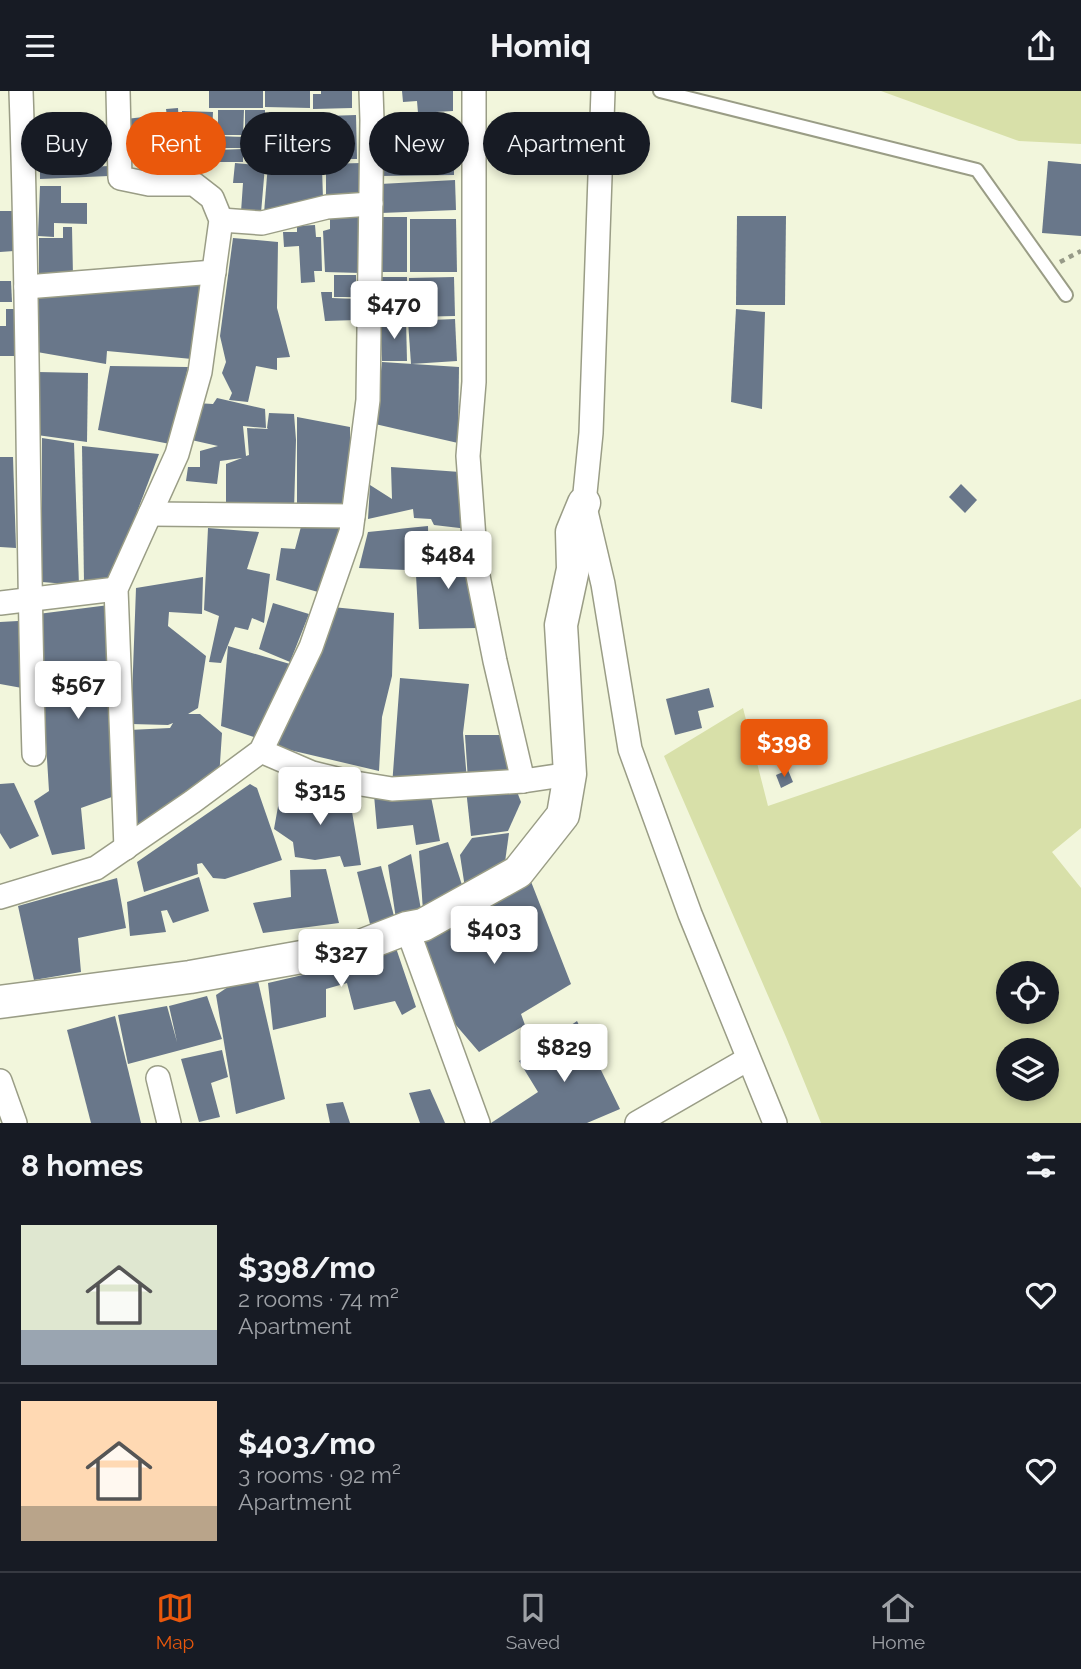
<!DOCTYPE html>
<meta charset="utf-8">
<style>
body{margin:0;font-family:Raleway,sans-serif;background:#20242c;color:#f1f3f6;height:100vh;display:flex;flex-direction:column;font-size:26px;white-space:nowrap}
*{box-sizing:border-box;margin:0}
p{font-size:23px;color:#9ea1a6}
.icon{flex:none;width:38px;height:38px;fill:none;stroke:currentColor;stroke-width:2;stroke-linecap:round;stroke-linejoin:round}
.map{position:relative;height:1032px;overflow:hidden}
.sheet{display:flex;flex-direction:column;background:#171b24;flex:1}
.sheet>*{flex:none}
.banner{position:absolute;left:21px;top:21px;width:700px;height:63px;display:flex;gap:14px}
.buttons{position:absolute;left:996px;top:870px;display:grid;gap:14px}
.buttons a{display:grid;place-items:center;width:63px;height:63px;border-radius:50%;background:#171b24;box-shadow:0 4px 10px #0003;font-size:35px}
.price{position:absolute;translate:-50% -60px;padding:0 16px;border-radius:7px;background:#fff;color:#222;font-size:23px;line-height:46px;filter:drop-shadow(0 2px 4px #0008)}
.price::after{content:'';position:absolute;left:50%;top:42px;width:21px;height:16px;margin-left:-10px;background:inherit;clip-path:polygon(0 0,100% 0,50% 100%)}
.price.on{background:#ea580c;color:#fff}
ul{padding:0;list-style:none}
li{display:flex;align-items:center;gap:21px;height:175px;padding:0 21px}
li+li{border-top:2px solid #363941}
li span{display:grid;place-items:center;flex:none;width:196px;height:140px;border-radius:0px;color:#555}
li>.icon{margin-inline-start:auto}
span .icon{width:84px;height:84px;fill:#fffc;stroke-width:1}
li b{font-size:30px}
h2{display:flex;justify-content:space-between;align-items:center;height:84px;padding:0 21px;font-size:30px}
.tag{padding:0 24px;border-radius:32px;background:#171b24;box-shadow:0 4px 10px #0003;font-size:24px;line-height:63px}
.tag.on{background:#ea580c;color:#fff}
header{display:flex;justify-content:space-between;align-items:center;height:91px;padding:0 21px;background:#171b24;font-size:32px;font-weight:700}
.tab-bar{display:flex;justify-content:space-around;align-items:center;height:98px;border-top:2px solid #363941;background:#171b24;font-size:19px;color:#9ea1a6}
.tab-bar a{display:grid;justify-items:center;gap:4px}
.tab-bar .on{color:#ea580c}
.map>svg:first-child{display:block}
</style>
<header><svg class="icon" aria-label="menu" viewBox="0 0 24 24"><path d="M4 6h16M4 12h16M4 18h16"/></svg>Homiq<svg class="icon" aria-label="share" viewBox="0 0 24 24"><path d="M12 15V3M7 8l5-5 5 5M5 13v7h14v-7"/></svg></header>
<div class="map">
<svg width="1081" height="1032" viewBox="0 0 1081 1032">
<rect width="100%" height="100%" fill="#f2f6dc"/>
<!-- green -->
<g fill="#d8e0a9" fill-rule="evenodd">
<path d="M 881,0 L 1081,0 L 1081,53 L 1019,50 Z"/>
<path d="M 1081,608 L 1081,737 L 1052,761 L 1081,797 L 1081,1032 L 821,1032 L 786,946 L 664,665 L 743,617 L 768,715 ZM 1008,882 L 1046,882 L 1046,920 L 1008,920 ZM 1008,959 L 1046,959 L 1046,998 L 1008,998 Z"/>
</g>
<!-- building -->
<g fill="#69778a">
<rect x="209" y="0" width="54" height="17"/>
<path d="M 265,0 L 310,0 L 310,17 L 265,16 Z"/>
<path d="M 321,0 L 352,0 L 352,17 L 313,18 L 313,3 L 321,3 Z"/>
<path d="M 402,0 L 453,0 L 453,20 L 418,22 L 417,10 L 403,11 Z"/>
<path d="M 178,17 L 179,33 L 168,35 L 166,18 Z"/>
<path d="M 218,19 L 244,19 L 243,44 L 218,44 Z"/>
<rect x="245" y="19" width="20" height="51"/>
<path d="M 182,20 L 213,21 L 211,68 L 174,68 L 172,38 L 182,35 Z"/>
<path d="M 269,21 L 324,21 L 323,71 L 269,69 Z"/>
<path d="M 356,24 L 357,68 L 328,68 L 327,25 Z"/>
<path d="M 152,25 L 153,40 L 168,39 L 170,54 L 157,55 L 158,65 L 129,68 L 126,28 Z"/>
<path d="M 92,26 L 93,41 L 56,44 L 55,29 Z"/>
<path d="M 79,45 L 79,50 L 99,49 L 100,68 L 87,68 L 88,76 L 109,75 L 109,85 L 40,88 L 40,74 L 43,74 L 43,58 L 58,46 Z"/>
<path d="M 217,45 L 243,46 L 243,57 L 217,57 Z"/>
<path d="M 454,50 L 454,84 L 379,85 L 378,52 Z"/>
<path d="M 243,58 L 243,71 L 217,71 L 217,59 Z"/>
<path d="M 1048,70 L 1081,73 L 1081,145 L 1042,142 Z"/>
<path d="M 235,72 L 265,75 L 261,122 L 241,121 L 243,92 L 233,92 Z"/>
<path d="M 361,72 L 361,108 L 326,108 L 326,73 Z"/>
<path d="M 268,73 L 322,76 L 323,109 L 264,122 Z"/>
<path d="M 455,89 L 456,119 L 381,122 L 380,93 Z"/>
<path d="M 40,95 L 61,95 L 61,112 L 87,112 L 87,133 L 54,132 L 54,146 L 38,145 Z"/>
<path d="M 0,120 L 14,120 L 14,160 L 0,161 Z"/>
<path d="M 358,121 L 361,182 L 325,181 L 323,140 L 330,138 L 330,126 Z"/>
<path d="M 737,125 L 786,125 L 785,214 L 736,214 Z"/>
<rect x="380" y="126" width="27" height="55"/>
<path d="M 410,128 L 456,128 L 457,181 L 410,181 Z"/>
<path d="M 315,134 L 316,146 L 321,146 L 322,180 L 314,180 L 315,191 L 301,192 L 299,155 L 284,156 L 283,141 L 297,141 L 297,135 Z"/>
<path d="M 63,136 L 72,136 L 73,185 L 39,185 L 39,147 L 63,147 Z"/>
<path d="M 233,147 L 278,151 L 277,217 L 290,266 L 277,267 L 277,279 L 256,275 L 248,311 L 229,309 L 232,302 L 222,282 L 226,271 L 220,245 Z"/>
<path d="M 204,184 L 192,268 L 107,260 L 106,273 L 37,261 L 38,195 Z"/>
<rect x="334" y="184" width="22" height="22"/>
<path d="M 379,186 L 407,186 L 407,225 L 380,225 Z"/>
<path d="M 454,186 L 455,225 L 410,226 L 409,187 Z"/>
<path d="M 0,190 L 11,190 L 12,211 L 0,211 Z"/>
<path d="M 321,201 L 332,201 L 332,207 L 356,208 L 357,229 L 325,230 Z"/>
<path d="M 6,218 L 14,218 L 15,265 L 0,265 L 0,235 L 6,235 Z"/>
<path d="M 736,218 L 765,221 L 762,318 L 731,311 Z"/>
<path d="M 455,228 L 457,270 L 411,273 L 408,230 Z"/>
<path d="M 406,229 L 407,270 L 382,270 L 380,230 Z"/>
<path d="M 382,271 L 459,276 L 458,352 L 375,333 Z"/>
<path d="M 110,275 L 188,276 L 170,353 L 98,339 Z"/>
<path d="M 38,281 L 88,282 L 87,351 L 37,344 Z"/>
<path d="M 217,307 L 265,318 L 266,337 L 243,335 L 246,365 L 249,364 L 247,337 L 268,338 L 267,337 L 269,322 L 294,323 L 296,349 L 294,420 L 226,413 L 226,373 L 242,367 L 220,370 L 217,393 L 186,390 L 188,376 L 200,376 L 200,360 L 218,355 L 187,348 L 196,312 L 213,313 Z"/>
<path d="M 297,326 L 350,336 L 350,421 L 297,419 Z"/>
<path d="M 42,347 L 74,352 L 79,494 L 42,491 Z"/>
<path d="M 82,355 L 159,363 L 110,492 L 84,492 Z"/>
<path d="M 0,366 L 13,366 L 16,457 L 0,456 Z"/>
<path d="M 391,376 L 460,381 L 468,438 L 434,434 L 431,428 L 414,427 L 413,418 L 368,428 L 370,394 L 392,408 Z"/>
<path d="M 961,393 L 977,409 L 965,422 L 949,406 Z"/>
<path d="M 302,432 L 346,436 L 325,503 L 276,489 L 281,457 L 295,458 Z"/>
<path d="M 428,435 L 429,480 L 359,477 L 368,441 Z"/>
<path d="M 208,437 L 259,441 L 247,478 L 270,483 L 264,532 L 252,527 L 248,539 L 235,536 L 221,572 L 209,571 L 219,525 L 204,519 Z"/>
<path d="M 433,454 L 471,456 L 479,537 L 419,538 L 416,484 L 432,484 Z"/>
<path d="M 203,486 L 202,523 L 169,521 L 168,535 L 206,565 L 198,617 L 188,623 L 200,623 L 222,642 L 219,687 L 134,746 L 129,639 L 170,637 L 173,632 L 168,634 L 131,633 L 136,497 Z"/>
<path d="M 273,512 L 309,523 L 290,571 L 259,558 Z"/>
<path d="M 109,514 L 123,702 L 81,717 L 85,758 L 52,764 L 34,710 L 49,700 L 38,523 Z"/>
<path d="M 332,516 L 394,522 L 392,585 L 382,626 L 379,680 L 277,656 Z"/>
<path d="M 18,530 L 22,597 L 0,593 L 0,531 Z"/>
<path d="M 228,555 L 290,573 L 257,647 L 221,635 Z"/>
<path d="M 400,587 L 469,593 L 463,642 L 467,689 L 392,695 Z"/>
<path d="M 709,597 L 714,616 L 698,620 L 702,637 L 675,644 L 666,608 Z"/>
<path d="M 465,644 L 506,644 L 518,687 L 468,689 Z"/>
<path d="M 788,679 L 793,691 L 781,697 L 776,684 Z"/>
<path d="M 14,692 L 39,745 L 10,758 L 0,742 L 0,693 Z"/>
<path d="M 250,693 L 257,697 L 282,769 L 225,788 L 213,787 L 202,772 L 197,773 L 198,783 L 144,801 L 137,771 Z"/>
<path d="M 466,698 L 516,698 L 521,711 L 508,740 L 471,745 Z"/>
<path d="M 430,701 L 440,750 L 416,754 L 413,734 L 377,738 L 374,704 Z"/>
<path d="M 299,702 L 349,703 L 361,774 L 344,776 L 340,765 L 315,769 L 295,766 L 293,751 L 274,738 L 279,710 Z"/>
<path d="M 509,742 L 505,771 L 465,797 L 460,764 L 472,747 Z"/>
<path d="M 448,751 L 463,797 L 423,820 L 419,760 Z"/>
<path d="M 411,763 L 422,824 L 396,828 L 388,774 Z"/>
<path d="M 381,775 L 395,829 L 370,833 L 357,781 Z"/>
<path d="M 326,778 L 339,832 L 263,842 L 253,812 L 291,806 L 290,779 Z"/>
<path d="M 199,786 L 209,820 L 173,832 L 167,819 L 161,820 L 166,841 L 130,845 L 127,811 Z"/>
<path d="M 117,787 L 126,837 L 78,847 L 81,881 L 34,889 L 18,815 Z"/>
<path d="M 530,788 L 571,893 L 521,923 L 525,934 L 479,961 L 443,919 L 414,854 Z"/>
<path d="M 396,857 L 416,916 L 402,924 L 395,910 L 354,919 L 347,892 L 326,898 L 326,926 L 273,939 L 268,892 L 307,883 Z"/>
<path d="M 258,890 L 285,1008 L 236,1023 L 216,904 L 228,896 Z"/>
<path d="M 207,905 L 222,948 L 128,973 L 118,924 L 167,915 L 177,951 L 169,915 Z"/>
<path d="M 115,925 L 141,1032 L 91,1032 L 67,939 Z"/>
<path d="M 577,930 L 620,1018 L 587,1032 L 491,1032 L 538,1001 L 519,970 Z"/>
<path d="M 222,959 L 228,986 L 211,992 L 220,1026 L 199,1031 L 181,968 Z"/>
<path d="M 430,998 L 445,1032 L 420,1032 L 409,1002 Z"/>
<path d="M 343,1011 L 350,1032 L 330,1032 L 326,1013 Z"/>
</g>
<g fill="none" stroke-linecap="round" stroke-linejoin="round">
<defs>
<path id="lane" d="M 660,0 L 977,79 L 1066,204"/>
<g id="street">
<path d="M 21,0 C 29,221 27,442 34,663"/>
<path d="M 118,0 L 120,87 L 149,93 L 194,93 L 212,107 L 221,129 L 200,281 L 177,363 L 116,498 L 126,757"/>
<path d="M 474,0 L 474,291 L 468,365 L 476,475 L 495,570 L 523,690"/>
<path d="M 603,0 L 591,342 L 584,412 L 603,493 L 630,658 L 690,823 L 775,1032"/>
<path d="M 221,129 L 262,132 L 327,116 L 371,113"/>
<path d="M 26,196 L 214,181"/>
<path d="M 150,423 L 353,425"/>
<path d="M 0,512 L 116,498"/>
<path d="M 261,660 L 312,682 L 349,691 L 392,698 L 523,690 L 570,683"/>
<path d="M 0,806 L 96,777 L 192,711 L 261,660 L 311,556 L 351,441 L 368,309 L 372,29 L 371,0"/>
<path d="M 407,837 L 478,1032"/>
<path d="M 158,987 L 169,1032"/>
<path d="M 0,990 L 15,1032"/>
<path d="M 637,1032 L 748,968"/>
</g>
<path id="secondary" d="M 0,911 L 190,886 L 358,856 L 407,837 L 423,834 L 518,781 L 563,724 L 570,683 L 561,534 L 573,478 L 572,441 L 584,412"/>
</defs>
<!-- lane casing -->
<use href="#lane" stroke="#9a9d86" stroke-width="16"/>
<!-- street casing -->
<use href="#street" stroke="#9a9d86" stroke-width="26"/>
<!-- secondary casing -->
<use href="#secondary" stroke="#9a9d86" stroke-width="35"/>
<!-- path -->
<path stroke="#979a88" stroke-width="4.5" stroke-dasharray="5 5" stroke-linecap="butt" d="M 1060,171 L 1081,160"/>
<!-- lane -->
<use href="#lane" stroke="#fff" stroke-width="12"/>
<!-- street -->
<use href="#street" stroke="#fff" stroke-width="23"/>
<!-- secondary -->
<use href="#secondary" stroke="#fff" stroke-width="32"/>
</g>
</svg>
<div class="buttons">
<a><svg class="icon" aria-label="locate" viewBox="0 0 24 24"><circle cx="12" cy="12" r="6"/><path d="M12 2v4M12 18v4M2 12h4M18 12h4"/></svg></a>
<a><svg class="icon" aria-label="layers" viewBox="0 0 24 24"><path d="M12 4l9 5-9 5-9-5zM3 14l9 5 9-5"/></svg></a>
</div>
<b class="price" style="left:394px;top:250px">$470</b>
<b class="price" style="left:448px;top:500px">$484</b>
<b class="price" style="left:78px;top:630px">$567</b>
<b class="price on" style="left:784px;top:688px">$398</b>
<b class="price" style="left:320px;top:736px">$315</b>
<b class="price" style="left:494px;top:875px">$403</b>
<b class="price" style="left:341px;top:898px">$327</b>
<b class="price" style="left:564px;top:993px">$829</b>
<div class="banner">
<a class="tag">Buy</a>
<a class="tag on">Rent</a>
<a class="tag">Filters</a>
<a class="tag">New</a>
<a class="tag">Apartment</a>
</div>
</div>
<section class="sheet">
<h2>8 homes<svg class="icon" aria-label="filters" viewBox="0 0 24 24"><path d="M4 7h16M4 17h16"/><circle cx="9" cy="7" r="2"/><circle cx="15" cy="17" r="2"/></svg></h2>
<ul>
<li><span style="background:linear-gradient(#dfe7d0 75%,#9aa5b1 0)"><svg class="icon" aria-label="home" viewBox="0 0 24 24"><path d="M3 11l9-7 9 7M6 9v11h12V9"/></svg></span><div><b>$398/mo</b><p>2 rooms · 74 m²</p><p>Apartment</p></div><svg class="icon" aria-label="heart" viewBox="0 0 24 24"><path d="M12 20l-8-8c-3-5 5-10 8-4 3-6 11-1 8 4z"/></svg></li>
<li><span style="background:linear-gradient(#ffd9b3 75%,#b9a48a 0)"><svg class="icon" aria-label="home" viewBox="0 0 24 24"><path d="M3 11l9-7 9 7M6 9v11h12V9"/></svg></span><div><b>$403/mo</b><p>3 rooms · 92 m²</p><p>Apartment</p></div><svg class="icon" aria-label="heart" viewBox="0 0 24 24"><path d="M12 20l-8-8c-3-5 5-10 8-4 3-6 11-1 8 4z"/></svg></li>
</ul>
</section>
<nav class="tab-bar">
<a class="on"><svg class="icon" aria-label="map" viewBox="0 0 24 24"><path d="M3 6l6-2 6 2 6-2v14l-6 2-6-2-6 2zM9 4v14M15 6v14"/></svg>Map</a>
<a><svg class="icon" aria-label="saved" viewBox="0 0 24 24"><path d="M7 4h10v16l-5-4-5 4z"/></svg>Saved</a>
<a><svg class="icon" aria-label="home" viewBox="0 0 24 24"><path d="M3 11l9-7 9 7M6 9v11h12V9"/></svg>Home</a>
</nav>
